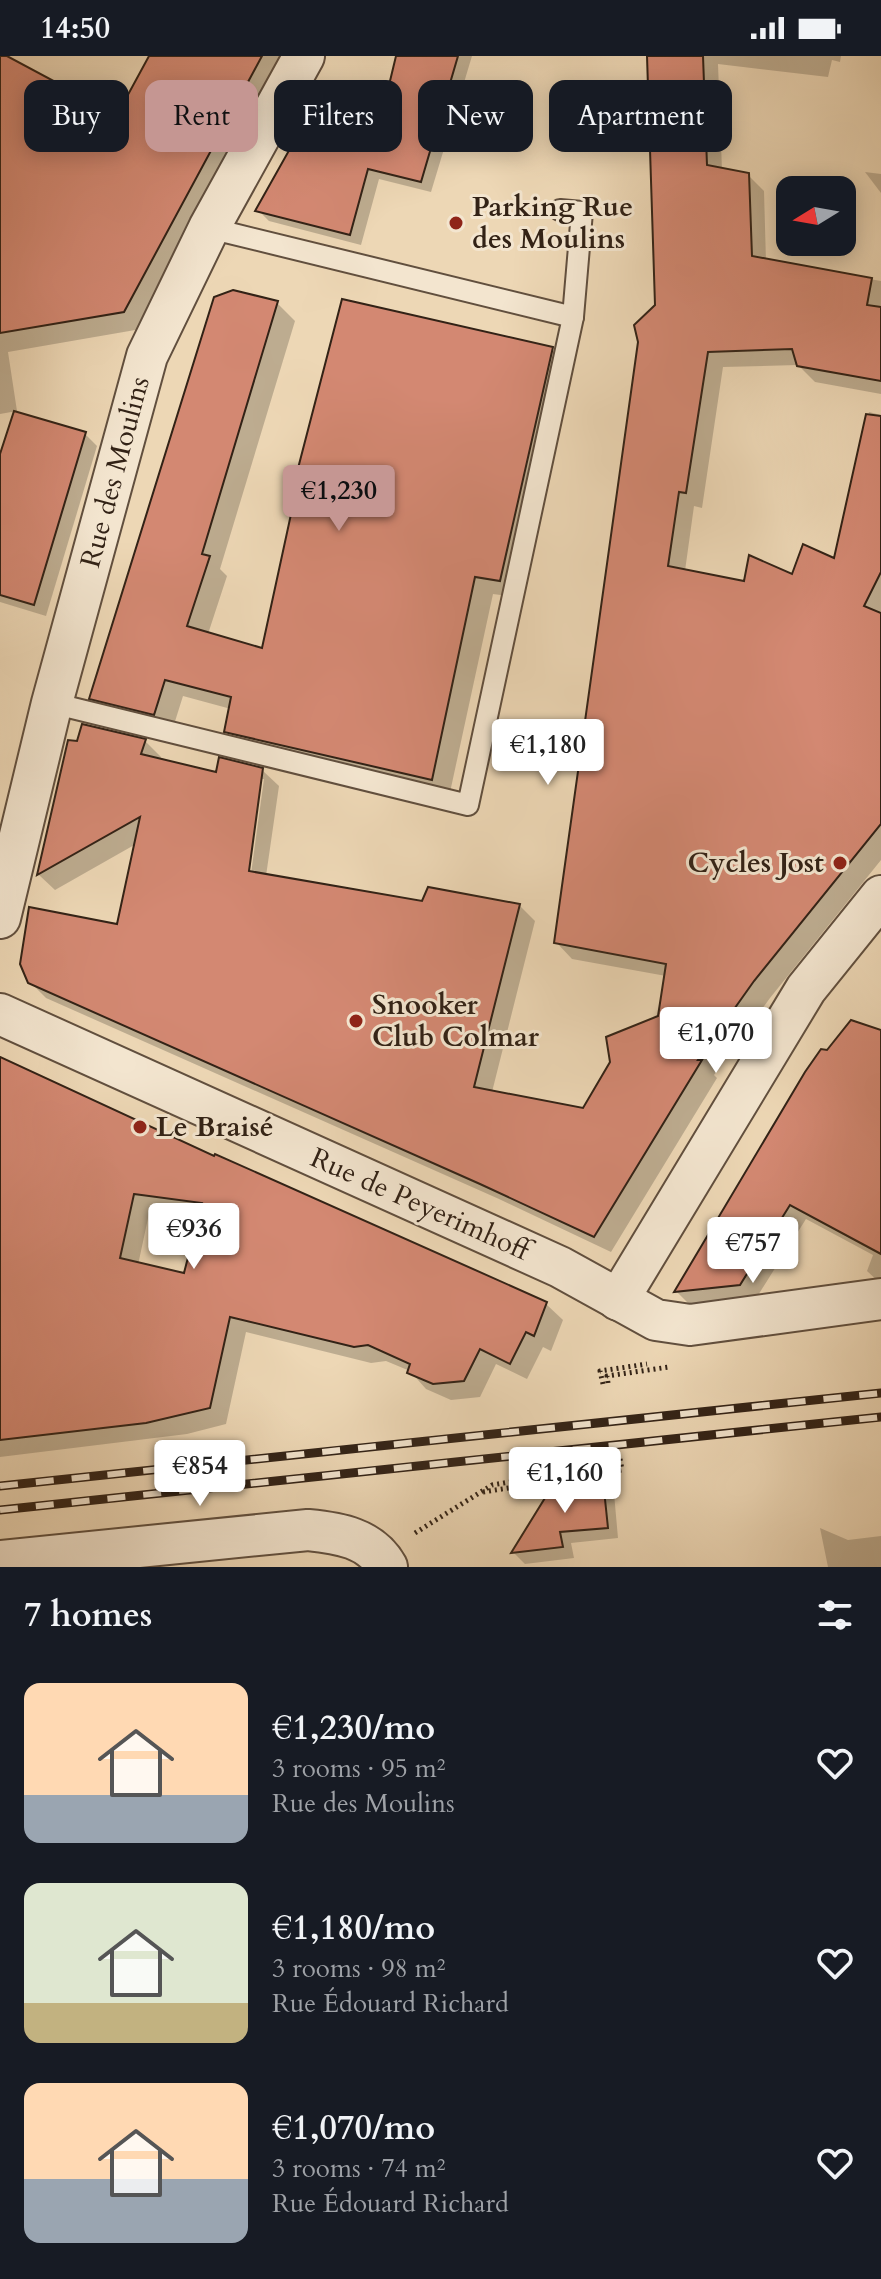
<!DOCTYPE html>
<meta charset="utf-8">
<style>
body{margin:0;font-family:Cardo,serif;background:#242831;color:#f1f3f6;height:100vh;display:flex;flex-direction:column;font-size:30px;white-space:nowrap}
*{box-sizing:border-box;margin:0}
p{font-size:26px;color:#9ea1a6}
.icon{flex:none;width:44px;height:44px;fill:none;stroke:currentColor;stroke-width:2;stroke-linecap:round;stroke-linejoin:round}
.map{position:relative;height:1511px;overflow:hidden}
.sheet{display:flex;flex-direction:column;background:#171b24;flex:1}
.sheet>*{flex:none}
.top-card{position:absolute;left:24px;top:24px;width:834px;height:72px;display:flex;gap:16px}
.needle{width:52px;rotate:259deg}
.buttons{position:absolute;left:776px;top:120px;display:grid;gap:16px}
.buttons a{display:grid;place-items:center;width:80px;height:80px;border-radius:16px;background:#171b24;box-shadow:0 4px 20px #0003;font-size:40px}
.price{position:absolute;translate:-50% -68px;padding:0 18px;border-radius:8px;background:#fff;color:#222;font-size:26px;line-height:52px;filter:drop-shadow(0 2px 4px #0008)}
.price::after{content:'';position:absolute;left:50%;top:48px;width:24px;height:18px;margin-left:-12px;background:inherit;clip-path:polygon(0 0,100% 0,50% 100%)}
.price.selected{background:#c59692;color:#111}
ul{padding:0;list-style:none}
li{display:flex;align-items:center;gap:24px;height:200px;padding:0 24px}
li span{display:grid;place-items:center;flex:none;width:224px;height:160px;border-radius:16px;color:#555}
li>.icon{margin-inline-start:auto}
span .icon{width:96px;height:96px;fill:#fffc;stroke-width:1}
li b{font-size:34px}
h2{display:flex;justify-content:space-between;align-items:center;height:96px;padding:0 24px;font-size:34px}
.tag{padding:0 28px;border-radius:16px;background:#171b24;box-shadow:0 4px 20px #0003;font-size:28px;line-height:72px}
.tag.selected{background:#c59692;color:#111}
.status{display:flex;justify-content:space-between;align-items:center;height:56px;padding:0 40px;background:#171b24;direction:ltr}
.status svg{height:22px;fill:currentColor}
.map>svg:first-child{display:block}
</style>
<div class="status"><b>14:50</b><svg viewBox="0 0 49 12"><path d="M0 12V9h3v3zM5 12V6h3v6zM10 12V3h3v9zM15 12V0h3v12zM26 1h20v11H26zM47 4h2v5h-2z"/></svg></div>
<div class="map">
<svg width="881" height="1511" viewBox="0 0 881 1511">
<rect width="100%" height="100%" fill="#edd7b5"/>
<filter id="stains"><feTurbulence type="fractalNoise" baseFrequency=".0025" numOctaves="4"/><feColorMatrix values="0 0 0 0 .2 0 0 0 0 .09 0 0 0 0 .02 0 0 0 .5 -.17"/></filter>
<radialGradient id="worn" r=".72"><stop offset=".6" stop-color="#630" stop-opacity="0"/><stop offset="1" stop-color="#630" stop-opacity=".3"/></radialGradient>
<!-- shadow -->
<g fill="#0003" fill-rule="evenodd">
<path d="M 0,0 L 118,62 L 151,0 L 289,0 L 141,273 L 8,296 L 17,355 L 0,358 Z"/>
<path d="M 399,0 L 472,0 L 431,136 L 379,123 L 361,189 L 269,165 L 258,154 L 380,78 Z"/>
<path d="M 649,0 L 841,0 L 840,6 L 832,4 L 828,21 L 718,8 L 722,114 L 748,119 L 764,135 L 766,205 L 881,225 L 881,338 L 815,326 L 798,309 L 723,311 L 702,452 L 694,450 L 685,515 L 745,527 L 793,521 L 835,505 L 869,356 L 881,359 L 881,804 L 770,942 L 714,1019 L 717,1022 L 611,1196 L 499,1143 L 46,942 L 30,926 L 118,870 L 136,788 L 55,834 L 39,819 L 69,686 L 145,685 L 161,701 L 160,705 L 218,719 L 262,714 L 279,730 L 266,820 L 423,847 L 519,849 L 535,865 L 492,1036 L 584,1054 L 660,962 L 666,920 L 572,903 L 556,886 L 657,250 ZM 260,723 L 264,723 L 250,825 L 246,825 Z"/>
<path d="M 865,116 L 881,118 L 881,137 Z"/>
<path d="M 277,247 L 295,265 L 220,513 L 227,520 L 208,578 L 264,595 L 552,293 L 570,311 L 517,541 L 493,538 L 449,741 L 244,693 L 226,675 L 231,653 L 183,640 L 172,675 L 110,660 L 92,642 Z"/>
<path d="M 85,378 L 97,390 L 46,560 L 0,546 L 0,409 Z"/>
<path d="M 881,976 L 881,1228 L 867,1215 L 873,1199 L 806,1163 L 755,1244 L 691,1250 L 677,1236 L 828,997 Z"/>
<path d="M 0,1015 L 215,1103 L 546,1248 L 563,1264 L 551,1295 L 543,1291 L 527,1323 L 496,1308 L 480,1341 L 451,1344 L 426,1333 L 410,1315 L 386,1305 L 371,1307 L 246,1276 L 226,1368 L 187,1378 L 0,1401 ZM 150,1153 L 201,1160 L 186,1220 L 138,1209 Z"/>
<path d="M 603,1426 L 614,1437 L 618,1482 L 571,1487 L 574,1502 L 525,1508 L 514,1497 L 554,1431 Z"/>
<path d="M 820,1472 L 848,1484 L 881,1480 L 881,1511 L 828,1511 Z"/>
</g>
<!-- building -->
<g fill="#d38872" stroke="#322216" stroke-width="2" fill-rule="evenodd">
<path d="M 0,0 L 7,0 L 117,59 L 149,0 L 262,0 L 124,256 L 0,277 Z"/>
<path d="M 396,0 L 458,0 L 421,126 L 368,113 L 350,179 L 255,155 L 319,41 L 378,75 Z"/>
<path d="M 647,0 L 703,0 L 707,109 L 749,117 L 752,200 L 872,222 L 867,249 L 881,251 L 881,325 L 797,310 L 792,293 L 708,296 L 686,437 L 679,436 L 668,510 L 744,525 L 749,499 L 792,518 L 803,488 L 834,502 L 866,358 L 881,360 L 881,516 L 864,550 L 881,557 L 881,768 L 754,925 L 698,1004 L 702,1004 L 594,1181 L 480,1128 L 28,927 L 20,908 L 29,851 L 117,868 L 140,761 L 37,819 L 68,684 L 77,685 L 82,668 L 146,683 L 141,698 L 216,716 L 219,701 L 263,712 L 249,815 L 422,845 L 428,831 L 520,848 L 474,1031 L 583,1052 L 610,1006 L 606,981 L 658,960 L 666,908 L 554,887 L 638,286 L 634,269 L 655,249 Z"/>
<path d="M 233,234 L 278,245 L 202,498 L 210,500 L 187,570 L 262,592 L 293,449 L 289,447 L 342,243 L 553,291 L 500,525 L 475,521 L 432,724 L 224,676 L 231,641 L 165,624 L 154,659 L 89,643 L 214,241 Z"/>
<path d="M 14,355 L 86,376 L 34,549 L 0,539 L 0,398 Z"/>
<path d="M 851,964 L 881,974 L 881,1198 L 790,1149 L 740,1229 L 674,1236 L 805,1016 L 821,993 L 827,994 Z"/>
<path d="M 0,1001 L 214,1100 L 215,1098 L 547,1246 L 534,1280 L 526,1276 L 510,1308 L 480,1293 L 464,1325 L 433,1328 L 407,1317 L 410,1308 L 368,1289 L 354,1291 L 230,1261 L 210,1352 L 146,1367 L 0,1384 ZM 134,1138 L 202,1147 L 184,1217 L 120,1202 Z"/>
<path d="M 603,1424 L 608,1472 L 560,1476 L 563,1491 L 511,1497 L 553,1429 Z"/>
</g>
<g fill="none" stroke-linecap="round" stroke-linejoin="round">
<defs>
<g id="lane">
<path d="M 209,172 L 573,261"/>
<path d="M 52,647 L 468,749 L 573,261 L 582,156 L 560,154"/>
</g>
<g id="street">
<path d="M 0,862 L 52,647 L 147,300 L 209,172 L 304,0"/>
<path d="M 0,958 L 560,1211 L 656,1264 L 690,1269 L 881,1243"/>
<path d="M 618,1244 L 806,933 L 881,840"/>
<path d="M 0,1505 L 308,1474 C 339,1477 371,1482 387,1511"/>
</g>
</defs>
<!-- lane casing -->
<use href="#lane" stroke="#614f3e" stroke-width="24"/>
<!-- street casing -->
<use href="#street" stroke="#614f3e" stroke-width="44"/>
<!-- path -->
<g stroke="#322216" stroke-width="5" stroke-dasharray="2 4" stroke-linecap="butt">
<path d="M 608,1327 L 607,1320 L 669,1311"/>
<path d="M 603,1328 L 600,1315 L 647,1308"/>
<path d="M 483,1436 L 622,1414 L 620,1403"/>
<path d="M 415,1477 L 492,1429 L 616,1408 L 615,1404"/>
</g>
<!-- lane -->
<use href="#lane" stroke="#f3e5cf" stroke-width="20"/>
<!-- street -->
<use href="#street" stroke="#f3e5cf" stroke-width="40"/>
<defs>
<g id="rail">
<path d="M 0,1430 L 881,1337"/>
<path d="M 0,1454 L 881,1361"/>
</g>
</defs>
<!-- rail casing -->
<use href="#rail" stroke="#322216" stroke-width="9"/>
<!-- rail -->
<use href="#rail" stroke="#f3e5cf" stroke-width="6" stroke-dasharray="18" stroke-linecap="butt"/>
</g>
<!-- markers -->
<g fill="#8f2418" stroke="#f3e5cf" stroke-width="3">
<circle cx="456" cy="167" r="8"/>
<circle cx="840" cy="807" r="8"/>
<circle cx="356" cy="965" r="8"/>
<circle cx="140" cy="1071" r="8"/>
</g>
<g text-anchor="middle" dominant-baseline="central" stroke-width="6" stroke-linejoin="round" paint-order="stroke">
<!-- poi labels -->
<g font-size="28" font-weight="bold" fill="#322216" stroke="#f3e5cf" text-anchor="start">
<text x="472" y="151">Parking Rue<tspan x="472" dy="32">des Moulins</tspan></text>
<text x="824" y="807" text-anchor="end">Cycles Jost</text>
<text x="372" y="949">Snooker<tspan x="372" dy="32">Club Colmar</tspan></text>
<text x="156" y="1071">Le Braisé</text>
</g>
<!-- street labels -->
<g font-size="28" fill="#322216" stroke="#f3e5cf">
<text transform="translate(115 416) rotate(-75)">Rue des Moulins</text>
<text transform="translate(420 1148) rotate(24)">Rue de Peyerimhoff</text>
</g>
</g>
<rect width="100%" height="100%" filter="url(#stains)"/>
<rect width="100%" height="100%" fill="url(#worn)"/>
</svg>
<div class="buttons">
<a><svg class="needle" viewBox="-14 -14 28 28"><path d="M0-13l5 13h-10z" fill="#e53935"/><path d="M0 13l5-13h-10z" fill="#9ea1a6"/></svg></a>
</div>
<b class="price selected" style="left:339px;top:477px">€1,230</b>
<b class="price" style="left:548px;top:731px">€1,180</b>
<b class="price" style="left:716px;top:1019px">€1,070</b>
<b class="price" style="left:194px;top:1215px">€936</b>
<b class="price" style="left:753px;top:1229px">€757</b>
<b class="price" style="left:200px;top:1452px">€854</b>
<b class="price" style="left:565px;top:1459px">€1,160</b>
<div class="top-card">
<a class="tag">Buy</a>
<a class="tag selected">Rent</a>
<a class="tag">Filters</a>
<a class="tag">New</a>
<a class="tag">Apartment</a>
</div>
</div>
<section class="sheet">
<h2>7 homes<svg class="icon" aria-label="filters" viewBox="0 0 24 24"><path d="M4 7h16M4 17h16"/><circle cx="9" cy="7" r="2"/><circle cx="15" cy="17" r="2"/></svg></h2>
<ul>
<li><span style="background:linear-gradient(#ffd9b3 70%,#9aa5b1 0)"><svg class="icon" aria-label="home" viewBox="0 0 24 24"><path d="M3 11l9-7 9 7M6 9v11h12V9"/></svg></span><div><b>€1,230/mo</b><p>3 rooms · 95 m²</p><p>Rue des Moulins</p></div><svg class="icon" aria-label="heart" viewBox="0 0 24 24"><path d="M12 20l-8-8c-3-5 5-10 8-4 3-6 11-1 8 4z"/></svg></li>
<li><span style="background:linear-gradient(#dfe7d0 75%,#c2b280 0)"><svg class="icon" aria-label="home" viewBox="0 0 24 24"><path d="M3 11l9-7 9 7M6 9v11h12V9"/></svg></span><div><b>€1,180/mo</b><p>3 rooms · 98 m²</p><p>Rue Édouard Richard</p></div><svg class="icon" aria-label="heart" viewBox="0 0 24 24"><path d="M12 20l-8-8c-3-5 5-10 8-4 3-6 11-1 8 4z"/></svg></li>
<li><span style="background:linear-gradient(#ffd9b3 60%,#9aa5b1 0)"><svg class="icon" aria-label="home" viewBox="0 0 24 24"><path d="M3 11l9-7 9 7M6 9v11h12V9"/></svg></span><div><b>€1,070/mo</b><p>3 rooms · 74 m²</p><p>Rue Édouard Richard</p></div><svg class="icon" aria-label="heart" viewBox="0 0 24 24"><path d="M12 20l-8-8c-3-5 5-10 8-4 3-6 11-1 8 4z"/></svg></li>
</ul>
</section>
